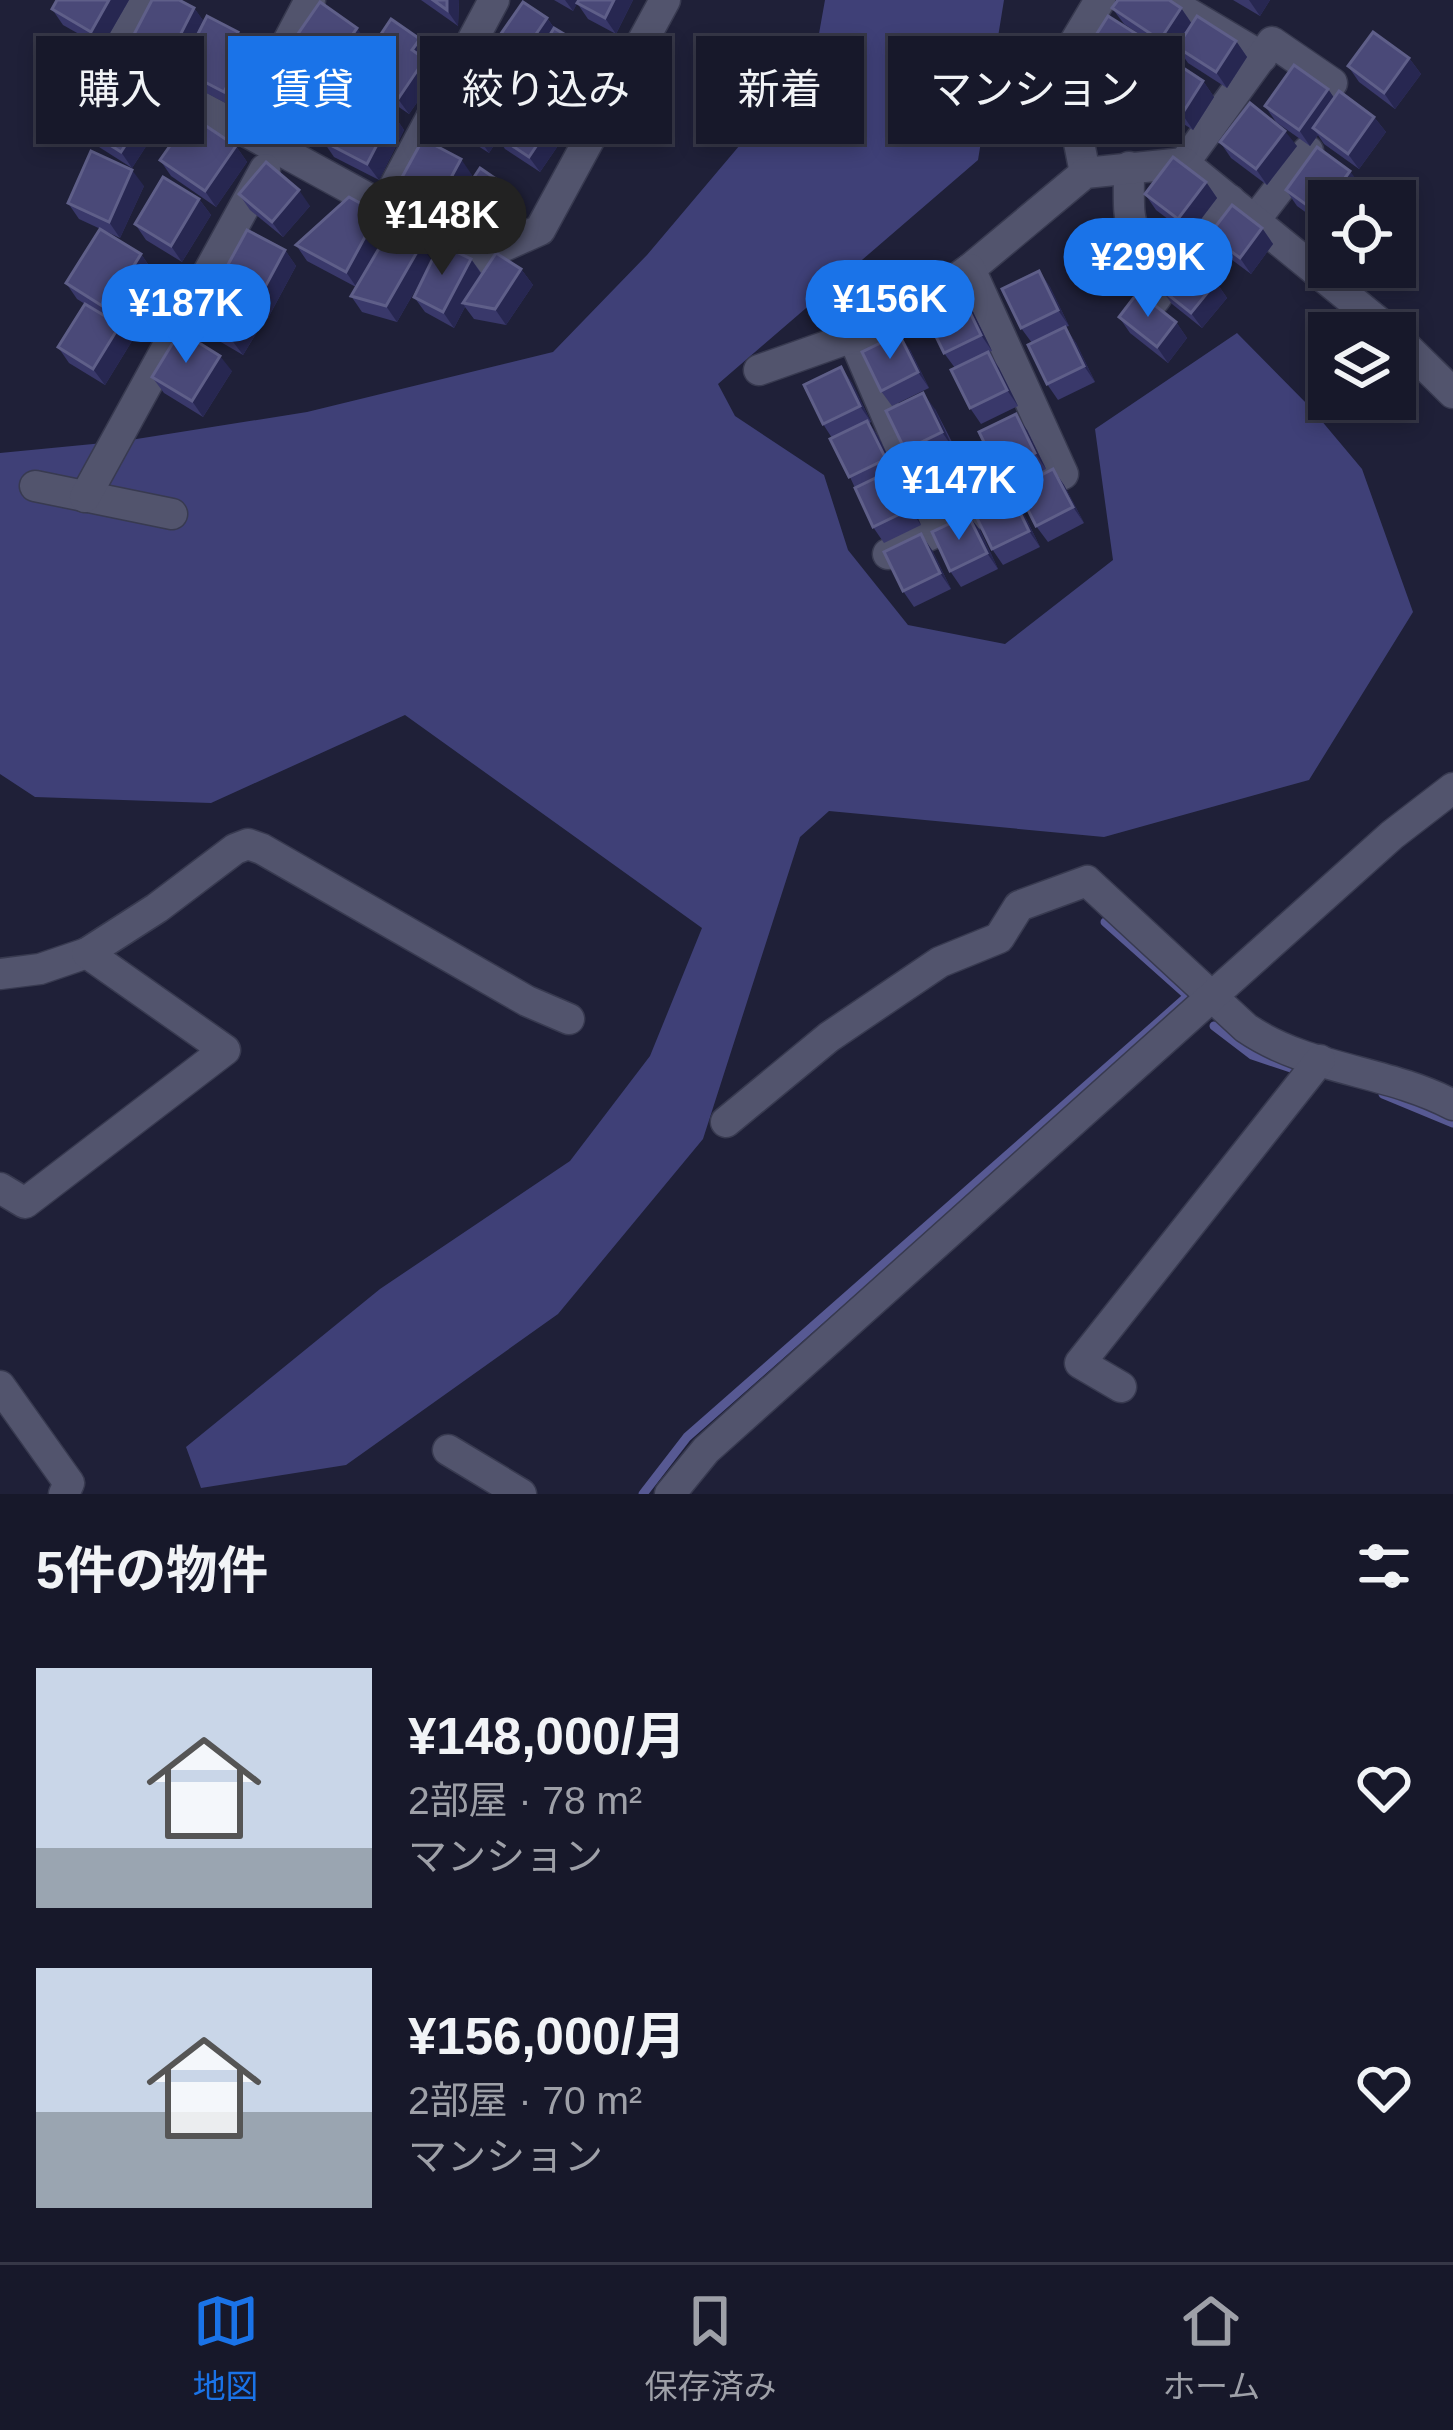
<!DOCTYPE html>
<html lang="ja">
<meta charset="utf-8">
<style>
body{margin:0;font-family:Helvetica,"Noto Sans JP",sans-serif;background:#242536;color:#f1f3f6;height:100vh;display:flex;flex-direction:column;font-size:45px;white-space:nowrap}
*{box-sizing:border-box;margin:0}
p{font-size:39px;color:#9ea0a8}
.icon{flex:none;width:66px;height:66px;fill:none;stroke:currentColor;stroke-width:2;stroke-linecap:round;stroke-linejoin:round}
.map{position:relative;height:1494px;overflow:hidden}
.sheet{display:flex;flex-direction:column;background:#17182a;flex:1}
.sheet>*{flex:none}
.banner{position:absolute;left:36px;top:36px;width:1383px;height:108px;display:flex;gap:24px}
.controls{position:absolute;left:1308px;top:180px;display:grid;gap:24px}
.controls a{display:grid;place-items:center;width:108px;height:108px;border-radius:0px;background:#17182a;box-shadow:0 6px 18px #0003,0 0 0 3px #363747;font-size:60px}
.price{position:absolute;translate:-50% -102px;padding:0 27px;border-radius:42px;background:#1a73e8;color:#fff;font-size:39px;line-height:78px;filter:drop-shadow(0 3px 6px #0008)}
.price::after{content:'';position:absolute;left:50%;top:72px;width:36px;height:27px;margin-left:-18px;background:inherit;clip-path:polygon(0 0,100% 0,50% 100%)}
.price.selected{background:#222;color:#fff}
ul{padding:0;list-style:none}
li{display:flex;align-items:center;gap:36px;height:300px;padding:0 36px}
li span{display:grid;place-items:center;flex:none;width:336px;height:240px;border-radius:0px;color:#555}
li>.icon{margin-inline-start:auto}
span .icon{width:144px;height:144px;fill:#fffc;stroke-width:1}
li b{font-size:51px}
h2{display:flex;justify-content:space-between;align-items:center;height:144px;padding:0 36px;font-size:51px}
.pill{padding:0 42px;border-radius:0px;background:#17182a;box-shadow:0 6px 18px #0003,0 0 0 3px #363747;font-size:42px;line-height:108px}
.pill.selected{background:#1a73e8;color:#fff}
.dock{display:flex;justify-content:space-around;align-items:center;height:168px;border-top:3px solid #363747;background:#17182a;font-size:33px;color:#9ea0a8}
.dock a{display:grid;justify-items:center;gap:6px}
.dock .selected{color:#1a73e8}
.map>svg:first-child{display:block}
</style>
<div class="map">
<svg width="1453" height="1494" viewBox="0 0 1453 1494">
<rect width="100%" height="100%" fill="#1f2038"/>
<!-- forest -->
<path fill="#3f4077" d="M 825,0 L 1004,0 L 978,160 L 718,384 L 735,416 L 824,475 L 848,550 L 908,625 L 1005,644 L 1113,560 L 1095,429 L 1237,333 L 1310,407 L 1362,469 L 1413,612 L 1309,780 L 1104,837 L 829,811 L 800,837 L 703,1139 L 558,1314 L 346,1465 L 201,1488 L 186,1447 L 380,1289 L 570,1161 L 650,1056 L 702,928 L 405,715 L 211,803 L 35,797 L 0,774 L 0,453 L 124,441 L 307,412 L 553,352 L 647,255 L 815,56 Z"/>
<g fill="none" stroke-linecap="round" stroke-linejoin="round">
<!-- stream -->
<g stroke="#575993" stroke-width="9">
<path d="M 1105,922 L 1188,996"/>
<path d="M 1214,1026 L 1252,1055 L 1303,1072"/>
<path d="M 1383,1094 L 1453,1123"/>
<path d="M 643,1494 L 687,1437 L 1188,996 L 1190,999"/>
</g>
<defs>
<g id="minor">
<path d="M 143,0 L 112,58 L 477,258 L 540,230 L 665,0"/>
<path d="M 1166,0 L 1262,57"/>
<path d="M 242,129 L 310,0"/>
<path d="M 1184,163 L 1272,42 L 1332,83"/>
<path d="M 1129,167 C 1129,228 1123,233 1178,265 L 1230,200"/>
<path d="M 1085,173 L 1063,62 L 1100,0"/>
<path d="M 384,206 L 494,0"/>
<path d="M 1255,220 L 1308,151"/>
<path d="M 1155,299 L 1178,265"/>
<path d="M 1395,336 L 1453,393"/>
<path d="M 854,339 L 936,531"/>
<path d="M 759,370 L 898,321 L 970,269 L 1085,173 L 1184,163 L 1392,333"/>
<path d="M 35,486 L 172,514"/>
<path d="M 85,497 L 265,169"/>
<path d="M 888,554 L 1063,474 L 970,269"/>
<path d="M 0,974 L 40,969 L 87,953"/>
<path d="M 726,1122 L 829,1037 L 940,962 L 999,938 L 1019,906 L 1087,881 L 1246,1028 C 1307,1070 1387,1070 1453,1105"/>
<path d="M 0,1188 L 25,1203 L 225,1050 L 87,953 L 157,908 L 235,849 L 248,844 L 262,849 L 527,1001 L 569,1019"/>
<path d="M 0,1386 L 69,1483 L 64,1494"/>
<path d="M 1121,1387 L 1080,1363 L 1320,1060"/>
<path d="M 448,1450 L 521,1494"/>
<path d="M 670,1494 L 706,1450 L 1392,835 L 1453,788"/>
</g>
</defs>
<!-- minor casing -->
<use href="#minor" stroke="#383a50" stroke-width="33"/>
<!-- minor -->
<use href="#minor" stroke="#52546d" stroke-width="30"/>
</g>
<!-- wall -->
<g fill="#39386a">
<path d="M 129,0 L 102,47 L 63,25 L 52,9 Z"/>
<path d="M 421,0 L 459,0 L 458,26 Z"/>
<path d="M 554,0 L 633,0 L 616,34 L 588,19 L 577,3 L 573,11 Z"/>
<path d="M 1233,0 L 1270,0 L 1260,16 Z"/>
<path d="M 194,8 L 204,22 L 238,32 L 258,64 L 235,108 L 191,85 L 181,71 L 179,76 L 142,58 L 130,42 Z"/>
<path d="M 1112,8 L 1181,8 L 1192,24 L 1171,55 L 1124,24 Z"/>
<path d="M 547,18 L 555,29 L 600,65 L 567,120 L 532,99 L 523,86 L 515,97 L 491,80 L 480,64 Z"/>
<path d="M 420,39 L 431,55 L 427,61 L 436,75 L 409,114 L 368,86 L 357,70 Z"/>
<path d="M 1236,41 L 1247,57 L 1227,88 L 1188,63 L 1177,47 Z"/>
<path d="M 291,44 L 368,44 L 339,85 L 302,60 Z"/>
<path d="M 1089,46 L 1165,61 L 1203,81 L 1214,97 L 1193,130 L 1157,107 L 1146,91 L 1100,62 Z"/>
<path d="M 1409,58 L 1421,74 L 1395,109 L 1359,82 L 1348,66 Z"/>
<path d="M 323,74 L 334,90 L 310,129 L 271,105 L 260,89 Z"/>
<path d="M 1132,87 L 1143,103 L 1125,132 L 1087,109 L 1076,93 Z"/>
<path d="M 1328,89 L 1334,98 L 1374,117 L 1386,132 L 1359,169 L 1324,144 L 1318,135 L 1310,146 L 1276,122 L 1265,106 Z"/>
<path d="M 393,114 L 404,130 L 379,180 L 334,157 L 323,141 Z"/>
<path d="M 505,115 L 555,118 L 566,134 L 540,172 L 505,149 L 498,139 L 489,153 L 459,134 L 447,118 Z"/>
<path d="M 165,117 L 132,168 L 99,147 L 88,131 Z"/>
<path d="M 1220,142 L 1297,146 L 1267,185 L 1231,158 Z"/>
<path d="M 236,146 L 247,162 L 216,207 L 171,176 L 160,160 Z"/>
<path d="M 472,175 L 458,202 L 523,206 L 499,240 L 468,219 L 457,203 L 449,217 L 411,197 L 400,181 Z"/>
<path d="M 1206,182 L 1217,198 L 1189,235 L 1156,210 L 1145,194 Z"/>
<path d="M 144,186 L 120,238 L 79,219 L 68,203 Z"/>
<path d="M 1361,186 L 1351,201 L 1329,201 L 1329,229 L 1297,206 L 1286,190 Z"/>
<path d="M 239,194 L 310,206 L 283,237 L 250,210 Z"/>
<path d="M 199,199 L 211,215 L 182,262 L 146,240 L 135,224 Z"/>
<path d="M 1262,228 L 1273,244 L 1251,274 L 1220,251 L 1209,235 Z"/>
<path d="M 389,229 L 376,253 L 432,260 L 471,259 L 482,274 L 521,269 L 533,285 L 506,325 L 474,319 L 465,307 L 454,328 L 425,312 L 414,297 L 424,275 L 397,322 L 362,312 L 351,296 L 356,287 L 307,261 L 296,245 Z"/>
<path d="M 1148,244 L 1159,260 L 1136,295 L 1106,275 L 1095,259 Z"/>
<path d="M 285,250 L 296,266 L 268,318 L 251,309 L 262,324 L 243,355 L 214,338 L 203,322 L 205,319 L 197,308 L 228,294 L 219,281 Z"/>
<path d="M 141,254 L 152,270 L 118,324 L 132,341 L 105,385 L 69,363 L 58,347 L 85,304 L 77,299 L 66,283 Z"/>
<path d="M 1039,271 L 1050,287 L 1069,326 L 1065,327 L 1076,343 L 1095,382 L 1058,400 L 1047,384 L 1032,343 L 1021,328 Z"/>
<path d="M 1216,282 L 1227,298 L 1202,328 L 1172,304 L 1161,289 Z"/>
<path d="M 962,296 L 973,312 L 992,351 L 989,352 L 999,368 L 1018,406 L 981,424 L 970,408 L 955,368 L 944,353 Z"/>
<path d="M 1119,317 L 1176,322 L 1187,338 L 1168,363 L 1130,333 Z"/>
<path d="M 899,334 L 910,350 L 929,388 L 892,406 L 881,391 Z"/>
<path d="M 841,367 L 852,383 L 871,422 L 869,423 L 878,436 L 897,475 L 895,476 L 903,486 L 921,525 L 884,543 L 873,527 L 832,438 L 823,424 Z"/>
<path d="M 232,371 L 203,417 L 164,393 L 152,377 Z"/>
<path d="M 935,409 L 982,500 L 945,518 L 933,503 L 915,463 L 905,450 Z"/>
<path d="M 1027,430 L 1046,469 L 1009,487 L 998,471 Z"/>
<path d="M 1053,469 L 1064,485 L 1084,523 L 1048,542 L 1036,526 Z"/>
<path d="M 1021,508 L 1040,547 L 1003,565 L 992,549 Z"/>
<path d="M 968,515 L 980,530 L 998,569 L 961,587 L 950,571 Z"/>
<path d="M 932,550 L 951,589 L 914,607 L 903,591 Z"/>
</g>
<!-- shaded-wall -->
<g fill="#272751">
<path d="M 109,0 L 129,0 L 102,47 L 91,32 Z"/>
<path d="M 447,0 L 459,0 L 458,26 L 447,10 Z"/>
<path d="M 565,0 L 579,0 L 573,11 Z"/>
<path d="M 614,0 L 633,0 L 616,34 L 605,18 Z"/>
<path d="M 1249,0 L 1270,0 L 1260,16 Z"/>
<path d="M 194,8 L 205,23 L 179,76 L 167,61 Z"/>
<path d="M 1181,8 L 1192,24 L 1171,55 L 1160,40 Z"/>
<path d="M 547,18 L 558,34 L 515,97 L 504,81 Z"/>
<path d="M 357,28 L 368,44 L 339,85 L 328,70 Z"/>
<path d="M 238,32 L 258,64 L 235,108 L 224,92 L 233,41 Z"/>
<path d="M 420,39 L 431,55 L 427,61 L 436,75 L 409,114 L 398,99 L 412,50 Z"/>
<path d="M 1236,41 L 1247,57 L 1227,88 L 1216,72 Z"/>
<path d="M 1154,45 L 1165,61 L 1146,91 L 1135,75 Z"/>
<path d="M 589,49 L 600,65 L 567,120 L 556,104 Z"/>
<path d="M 1409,58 L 1421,74 L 1395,109 L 1384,93 Z"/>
<path d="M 323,74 L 334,90 L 310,129 L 299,113 Z"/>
<path d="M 1203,81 L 1214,97 L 1193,130 L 1182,114 Z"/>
<path d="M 1132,87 L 1143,103 L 1125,132 L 1114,117 Z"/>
<path d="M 1328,89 L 1339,105 L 1313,128 L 1318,135 L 1310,146 L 1299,130 Z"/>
<path d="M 154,101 L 165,117 L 132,168 L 121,152 Z"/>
<path d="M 498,105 L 509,121 L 493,133 L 498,139 L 489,153 L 478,137 Z"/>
<path d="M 393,114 L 404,130 L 379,180 L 367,164 Z"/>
<path d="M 1374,117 L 1386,132 L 1359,169 L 1348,154 Z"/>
<path d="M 555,118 L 566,134 L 540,172 L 529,157 Z"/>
<path d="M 1285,131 L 1297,146 L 1267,185 L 1256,169 Z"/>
<path d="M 236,146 L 247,162 L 216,207 L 205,191 Z"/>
<path d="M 461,159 L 472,175 L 449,217 L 438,202 Z"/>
<path d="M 132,170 L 144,186 L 120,238 L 109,222 Z"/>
<path d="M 1350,171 L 1361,186 L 1351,201 L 1329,201 L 1329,228 L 1319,214 Z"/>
<path d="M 1206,182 L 1217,198 L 1189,235 L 1178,219 Z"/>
<path d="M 299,190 L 310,206 L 283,237 L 272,222 Z"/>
<path d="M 512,190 L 523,206 L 499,240 L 488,224 Z"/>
<path d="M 199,199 L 211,215 L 182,262 L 171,246 Z"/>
<path d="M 378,213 L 389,229 L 357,288 L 346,272 Z"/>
<path d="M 1262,228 L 1273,244 L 1251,274 L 1240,258 Z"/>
<path d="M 1148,244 L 1159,260 L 1136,295 L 1125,279 Z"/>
<path d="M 421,245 L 432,261 L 397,322 L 386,306 Z"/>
<path d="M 285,250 L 296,266 L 268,318 L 257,302 Z"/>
<path d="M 141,254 L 152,270 L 118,324 L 107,309 Z"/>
<path d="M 471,259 L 482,275 L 463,303 L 465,307 L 454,328 L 443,312 Z"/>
<path d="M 521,269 L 533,285 L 506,325 L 495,309 Z"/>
<path d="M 1039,271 L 1050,287 L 1069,326 L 1058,310 Z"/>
<path d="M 1216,282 L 1227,298 L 1202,328 L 1191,313 Z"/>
<path d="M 962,296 L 973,312 L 992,351 L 981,335 Z"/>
<path d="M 251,308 L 262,324 L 243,355 L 231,339 Z"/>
<path d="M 1176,322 L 1187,338 L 1168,363 L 1157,347 Z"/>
<path d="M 120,325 L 132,341 L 105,385 L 93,369 Z"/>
<path d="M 1065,327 L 1076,343 L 1095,382 L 1084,366 Z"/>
<path d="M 899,334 L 910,350 L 929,388 L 918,372 Z"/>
<path d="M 988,352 L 999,368 L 1018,406 L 1007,390 Z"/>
<path d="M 220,356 L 232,371 L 203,417 L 192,401 Z"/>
<path d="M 841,367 L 852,383 L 871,422 L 860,406 Z"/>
<path d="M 923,393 L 935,409 L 953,448 L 942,432 Z"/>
<path d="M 1016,414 L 1027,430 L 1046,469 L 1035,453 Z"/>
<path d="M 867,421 L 878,436 L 897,475 L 886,459 Z"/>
<path d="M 952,445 L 963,461 L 982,500 L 970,484 Z"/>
<path d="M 1053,469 L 1064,485 L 1084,523 L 1073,507 Z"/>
<path d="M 892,470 L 903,486 L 921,525 L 910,509 Z"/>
<path d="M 1010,492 L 1021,508 L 1040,547 L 1029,531 Z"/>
<path d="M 968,515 L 980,530 L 998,569 L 987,553 Z"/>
<path d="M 921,534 L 932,550 L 951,589 L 940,573 Z"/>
</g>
<!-- building -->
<g fill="#4a4978" stroke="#5f5f89" stroke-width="3">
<path d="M 57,0 L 109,0 L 91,32 L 52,9 Z"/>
<path d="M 152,0 L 179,0 L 194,8 L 167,61 L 130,42 Z"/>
<path d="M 433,0 L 447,0 L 447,10 Z"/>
<path d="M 579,0 L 614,0 L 605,18 L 577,3 Z"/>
<path d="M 1118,0 L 1169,0 L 1181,8 L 1160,40 L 1112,8 Z"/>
<path d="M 320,2 L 357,28 L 328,70 L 291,44 Z"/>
<path d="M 523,2 L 547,18 L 504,81 L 480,64 Z"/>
<path d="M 207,16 L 238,32 L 233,41 L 247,48 L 224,92 L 180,69 Z"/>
<path d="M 1108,16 L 1154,45 L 1135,75 L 1089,46 Z"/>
<path d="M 1197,16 L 1236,41 L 1216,72 L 1177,47 Z"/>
<path d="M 391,19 L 420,39 L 412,50 L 425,59 L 398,99 L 357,70 Z"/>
<path d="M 554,28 L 589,49 L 556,104 L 521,83 Z"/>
<path d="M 1373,32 L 1409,58 L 1384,93 L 1348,66 Z"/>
<path d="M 284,51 L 323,74 L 299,113 L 260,89 Z"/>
<path d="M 1168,58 L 1203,81 L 1182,114 L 1146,91 Z"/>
<path d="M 1095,64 L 1132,87 L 1114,117 L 1076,93 Z"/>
<path d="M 1294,65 L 1328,89 L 1299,130 L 1265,106 Z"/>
<path d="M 121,80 L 154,101 L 121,152 L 88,131 Z"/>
<path d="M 468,86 L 498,105 L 478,137 L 447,118 Z"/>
<path d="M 348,91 L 393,114 L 367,164 L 323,141 Z"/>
<path d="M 1339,91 L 1374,117 L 1348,154 L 1313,128 Z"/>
<path d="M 519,94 L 555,118 L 529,157 L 493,133 Z"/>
<path d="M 1250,103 L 1285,131 L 1256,169 L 1220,142 Z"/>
<path d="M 191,116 L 236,146 L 205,191 L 160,160 Z"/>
<path d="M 423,139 L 461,159 L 438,202 L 400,181 Z"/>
<path d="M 1317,147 L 1350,171 L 1319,214 L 1286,190 Z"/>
<path d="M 91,151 L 132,170 L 109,222 L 68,203 Z"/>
<path d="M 1173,157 L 1206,182 L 1178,219 L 1145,194 Z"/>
<path d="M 266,162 L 299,190 L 272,222 L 239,194 Z"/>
<path d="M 480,168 L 512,190 L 488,224 L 457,203 Z"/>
<path d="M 163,177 L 199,199 L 171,246 L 135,224 Z"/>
<path d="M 349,197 L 378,213 L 346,272 L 296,245 Z"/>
<path d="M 1232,205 L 1262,228 L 1240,258 L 1209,235 Z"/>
<path d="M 1118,225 L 1148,244 L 1125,279 L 1095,259 Z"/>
<path d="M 391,228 L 421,245 L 386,306 L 351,296 Z"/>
<path d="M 100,229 L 141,254 L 107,309 L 66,283 Z"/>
<path d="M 247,230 L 285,250 L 257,302 L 219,281 Z"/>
<path d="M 440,244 L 471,259 L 443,312 L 414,297 Z"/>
<path d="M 496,253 L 521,269 L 495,309 L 463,303 Z"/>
<path d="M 1185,258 L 1216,282 L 1191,313 L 1161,289 Z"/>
<path d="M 1039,271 L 1058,310 L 1021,328 L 1002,289 Z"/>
<path d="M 212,284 L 251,308 L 231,339 L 203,322 L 208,315 L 197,308 Z"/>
<path d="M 1138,292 L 1176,322 L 1157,347 L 1119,317 Z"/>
<path d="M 962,296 L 981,335 L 944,353 L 925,314 Z"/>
<path d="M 85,304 L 120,325 L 93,369 L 58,347 Z"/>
<path d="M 1065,327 L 1084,366 L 1047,384 L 1028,345 Z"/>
<path d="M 180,331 L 220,356 L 192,401 L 152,377 Z"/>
<path d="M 899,334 L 918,372 L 881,391 L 862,352 Z"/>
<path d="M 988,352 L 1007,390 L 970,408 L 951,370 Z"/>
<path d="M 841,367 L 860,406 L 823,424 L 804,385 Z"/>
<path d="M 923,393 L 942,432 L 905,450 L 886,411 Z"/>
<path d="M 1016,414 L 1035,453 L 998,471 L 979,432 Z"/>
<path d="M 867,421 L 886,459 L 849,477 L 830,439 Z"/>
<path d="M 952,445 L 970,484 L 933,503 L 915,464 Z"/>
<path d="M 1053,469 L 1073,507 L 1036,526 L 1017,488 Z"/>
<path d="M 892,470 L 910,509 L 873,527 L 855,488 Z"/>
<path d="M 1010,492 L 1029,531 L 992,549 L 973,510 Z"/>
<path d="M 968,515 L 987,553 L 950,571 L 932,532 Z"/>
<path d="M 921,534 L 940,573 L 903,591 L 884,552 Z"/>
</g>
</svg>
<div class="controls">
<a><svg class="icon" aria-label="locate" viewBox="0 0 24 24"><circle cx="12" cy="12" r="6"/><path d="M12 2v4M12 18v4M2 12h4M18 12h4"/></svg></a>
<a><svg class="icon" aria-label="layers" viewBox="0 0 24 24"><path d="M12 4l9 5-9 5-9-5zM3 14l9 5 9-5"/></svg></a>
</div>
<b class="price selected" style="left:442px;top:278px">¥148K</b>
<b class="price" style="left:1148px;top:320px">¥299K</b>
<b class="price" style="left:890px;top:362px">¥156K</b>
<b class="price" style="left:186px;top:366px">¥187K</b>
<b class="price" style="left:959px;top:543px">¥147K</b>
<div class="banner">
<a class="pill">購入</a>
<a class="pill selected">賃貸</a>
<a class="pill">絞り込み</a>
<a class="pill">新着</a>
<a class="pill">マンション</a>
</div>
</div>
<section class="sheet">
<h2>5件の物件<svg class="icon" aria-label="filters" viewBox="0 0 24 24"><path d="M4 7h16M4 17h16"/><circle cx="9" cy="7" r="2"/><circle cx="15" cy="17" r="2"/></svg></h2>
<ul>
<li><span style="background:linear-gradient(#c9d6e8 75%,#9aa5b1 0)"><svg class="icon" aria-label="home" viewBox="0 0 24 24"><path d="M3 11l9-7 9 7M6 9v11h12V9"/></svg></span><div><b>¥148,000/月</b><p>2部屋 · 78 m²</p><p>マンション</p></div><svg class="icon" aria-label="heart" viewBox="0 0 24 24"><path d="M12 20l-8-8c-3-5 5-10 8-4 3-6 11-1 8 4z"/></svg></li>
<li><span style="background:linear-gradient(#c9d6e8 60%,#9aa5b1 0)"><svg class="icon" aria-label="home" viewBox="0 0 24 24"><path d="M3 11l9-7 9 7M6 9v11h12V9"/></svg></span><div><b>¥156,000/月</b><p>2部屋 · 70 m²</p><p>マンション</p></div><svg class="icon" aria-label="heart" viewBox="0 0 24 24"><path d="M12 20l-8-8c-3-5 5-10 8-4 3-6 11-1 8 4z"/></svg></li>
</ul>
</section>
<nav class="dock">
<a class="selected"><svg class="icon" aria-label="map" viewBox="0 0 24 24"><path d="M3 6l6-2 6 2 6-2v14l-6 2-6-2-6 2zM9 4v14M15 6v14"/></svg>地図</a>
<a><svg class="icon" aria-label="saved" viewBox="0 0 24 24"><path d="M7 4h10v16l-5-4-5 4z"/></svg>保存済み</a>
<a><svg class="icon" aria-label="home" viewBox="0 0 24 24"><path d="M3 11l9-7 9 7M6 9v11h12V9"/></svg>ホーム</a>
</nav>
